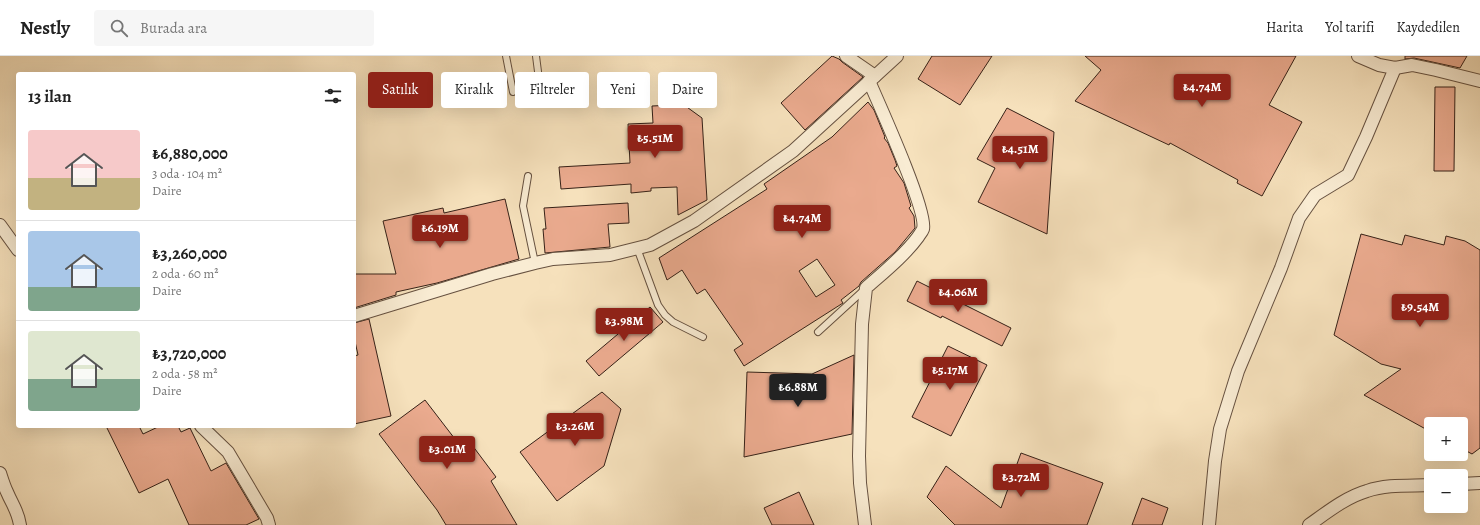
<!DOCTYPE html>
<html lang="tr">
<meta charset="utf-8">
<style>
body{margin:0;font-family:Alegreya,serif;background:#f6f6f6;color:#222;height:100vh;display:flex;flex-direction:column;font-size:15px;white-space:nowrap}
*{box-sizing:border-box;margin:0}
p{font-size:13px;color:#767676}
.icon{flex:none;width:22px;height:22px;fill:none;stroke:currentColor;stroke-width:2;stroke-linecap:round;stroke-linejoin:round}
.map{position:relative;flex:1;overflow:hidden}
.details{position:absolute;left:16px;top:16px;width:340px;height:356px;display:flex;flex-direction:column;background:#fff;border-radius:4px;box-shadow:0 4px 16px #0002}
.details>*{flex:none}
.banner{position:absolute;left:368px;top:16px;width:380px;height:36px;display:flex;gap:8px}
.controls{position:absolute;left:1424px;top:361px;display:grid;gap:8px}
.controls a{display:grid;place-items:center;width:44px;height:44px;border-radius:4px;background:#fff;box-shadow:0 4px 16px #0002;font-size:20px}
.price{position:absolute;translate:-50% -34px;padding:0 9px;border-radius:4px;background:#8f2418;color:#fff;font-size:13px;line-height:26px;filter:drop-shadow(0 1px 2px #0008)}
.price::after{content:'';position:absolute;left:50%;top:24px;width:12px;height:9px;margin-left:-6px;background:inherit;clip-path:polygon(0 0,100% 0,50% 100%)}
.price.current{background:#222;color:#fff}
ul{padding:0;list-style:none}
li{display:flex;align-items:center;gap:12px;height:100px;padding:0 12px}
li+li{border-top:1px solid #e0e0e0}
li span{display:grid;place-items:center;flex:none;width:112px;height:80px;border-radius:4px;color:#555}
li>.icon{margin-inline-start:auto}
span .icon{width:48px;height:48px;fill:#fffc;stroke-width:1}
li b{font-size:17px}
h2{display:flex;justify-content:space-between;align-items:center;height:48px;padding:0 12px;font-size:17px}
.chip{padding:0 14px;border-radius:4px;background:#fff;box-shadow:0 4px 16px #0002;font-size:14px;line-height:36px}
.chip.current{background:#8f2418;color:#fff}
header{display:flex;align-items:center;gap:24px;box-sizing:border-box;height:56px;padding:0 20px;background:#fff;border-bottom:1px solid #e0e0e0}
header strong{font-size:19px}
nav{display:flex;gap:22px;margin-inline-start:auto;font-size:14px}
.search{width:280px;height:36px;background:#f6f6f6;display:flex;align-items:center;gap:10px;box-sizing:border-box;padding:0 14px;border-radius:4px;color:#767676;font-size:15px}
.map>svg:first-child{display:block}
</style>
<header>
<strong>Nestly</strong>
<div class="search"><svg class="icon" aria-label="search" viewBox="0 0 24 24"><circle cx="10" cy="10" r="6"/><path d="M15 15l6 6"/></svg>Burada ara</div>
<nav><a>Harita</a><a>Yol tarifi</a><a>Kaydedilen</a></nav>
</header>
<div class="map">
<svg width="1480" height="469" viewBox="0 0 1480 469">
<rect width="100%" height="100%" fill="#f6e1bc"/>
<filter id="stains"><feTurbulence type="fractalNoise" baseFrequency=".005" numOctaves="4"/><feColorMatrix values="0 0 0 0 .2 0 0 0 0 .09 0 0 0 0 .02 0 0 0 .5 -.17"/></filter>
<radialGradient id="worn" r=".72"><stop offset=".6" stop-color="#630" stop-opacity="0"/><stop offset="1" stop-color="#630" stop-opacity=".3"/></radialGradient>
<!-- building -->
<g fill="#eaaa8e" stroke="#362117" fill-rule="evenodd">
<path d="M 832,0 L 839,3 L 842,6 L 863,21 L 805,74 L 781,47 Z"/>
<path d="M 932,0 L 992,0 L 960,49 L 918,23 Z"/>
<path d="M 1085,0 L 1296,0 L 1269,49 L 1302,66 L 1262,140 L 1237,127 L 1238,124 L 1170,87 L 1169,89 L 1075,45 L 1101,14 Z"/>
<path d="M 1405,0 L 1467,0 L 1460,12 L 1414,2 L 1405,3 Z"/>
<path d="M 1435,31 L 1455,31 L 1454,115 L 1434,115 Z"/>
<path d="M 673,41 L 702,62 L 707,144 L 678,159 L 677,131 L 651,132 L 651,135 L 631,137 L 631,128 L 561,133 L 559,111 L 630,107 L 628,68 L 653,67 L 652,50 L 674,49 Z"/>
<path d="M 868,46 L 874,54 L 885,81 L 884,82 L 888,87 L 895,104 L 897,110 L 894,112 L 904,127 L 911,150 L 909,152 L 914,160 L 915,172 L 895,196 L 861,226 L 859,230 L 841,244 L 843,247 L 744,310 L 734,294 L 743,288 L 705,233 L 697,238 L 682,214 L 667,224 L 659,202 L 767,133 L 764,128 L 832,81 ZM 817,203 L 835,229 L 816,241 L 799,215 Z"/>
<path d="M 1007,52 L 1054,76 L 1047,178 L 978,146 L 995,112 L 977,103 Z"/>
<path d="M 505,143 L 519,203 L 437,227 L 396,236 L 396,239 L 354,252 L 354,218 L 396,218 L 383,165 L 443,152 L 444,157 Z"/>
<path d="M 628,147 L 629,167 L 608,168 L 610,191 L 545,197 L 543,173 L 546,173 L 544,152 Z"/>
<path d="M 1361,178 L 1402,189 L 1405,179 L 1444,189 L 1446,180 L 1465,185 L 1480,194 L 1480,392 L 1472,398 L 1461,392 L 1461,368 L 1431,368 L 1431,376 L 1364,339 L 1401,313 L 1381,308 L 1334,279 Z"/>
<path d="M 917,225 L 1011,272 L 1002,290 L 942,260 L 941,262 L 907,245 Z"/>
<path d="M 650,251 L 663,266 L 599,320 L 586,305 Z"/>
<path d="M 369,263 L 391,360 L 354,368 L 354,300 L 358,299 L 354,281 L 354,267 Z"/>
<path d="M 948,290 L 987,309 L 951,380 L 912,361 Z"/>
<path d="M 854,299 L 852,378 L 744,401 L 747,316 L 812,318 Z"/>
<path d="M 602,336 L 621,353 L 604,410 L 557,445 L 520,396 Z"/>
<path d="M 425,344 L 458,387 L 466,381 L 496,421 L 491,425 L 517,469 L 446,469 L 437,454 L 379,378 Z"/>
<path d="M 106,370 L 139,370 L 143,378 L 160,370 L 178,370 L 181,376 L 190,372 L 211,415 L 226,407 L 259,463 L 246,469 L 189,469 L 168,423 L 139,437 Z"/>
<path d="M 1021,397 L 1103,427 L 1087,469 L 955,469 L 927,441 L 946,410 L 1001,452 Z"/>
<path d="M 799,436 L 814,469 L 772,469 L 764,452 Z"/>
<path d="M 1142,442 L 1168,452 L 1162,469 L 1132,469 Z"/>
</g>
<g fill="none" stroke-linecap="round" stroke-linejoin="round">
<defs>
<g id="lane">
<path d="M 506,0 L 513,36"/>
<path d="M 536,0 L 540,31"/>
<path d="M 528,120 L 523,150 L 535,207"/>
<path d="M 637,192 L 658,249 L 665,259 L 673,266 L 703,281"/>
<path d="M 818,276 L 865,233"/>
</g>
<g id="street">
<path d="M 846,0 L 875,20"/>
<path d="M 1358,0 L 1379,9 L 1395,12 L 1412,9 L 1436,14 L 1480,25"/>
<path d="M 0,169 L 18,194"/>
<path d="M 354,260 L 492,218 L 535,207 L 553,203 L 610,199 L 650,189 L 694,165 L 793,95 L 897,0"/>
<path d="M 201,370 L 228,396 L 267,462 L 269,469"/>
<path d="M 0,417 C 2,423 4,430 7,436 C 12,448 18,455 20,469"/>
<path d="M 1461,428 L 1480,427"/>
<path d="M 865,469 L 860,427 L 859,400 L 862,268 L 866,232 C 884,216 904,200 918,181 C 919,179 922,176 923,173 C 928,156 879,48 869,25"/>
<path d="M 1209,469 L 1215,405 L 1220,373 L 1238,315 L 1281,212 L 1299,162 L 1315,139 L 1348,119 L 1366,81 L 1395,12"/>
<path d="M 1309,469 C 1326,457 1346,441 1367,435 C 1387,428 1410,430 1431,429"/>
</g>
</defs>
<!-- lane casing -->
<use href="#lane" stroke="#665140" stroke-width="8"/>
<!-- street casing -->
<use href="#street" stroke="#665140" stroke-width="14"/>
<!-- lane -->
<use href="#lane" stroke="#f9ecd3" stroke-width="6"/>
<!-- street -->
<use href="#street" stroke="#f9ecd3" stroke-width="12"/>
</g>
<rect width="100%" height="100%" filter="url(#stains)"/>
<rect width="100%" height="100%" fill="url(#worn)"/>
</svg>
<div class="controls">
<a>+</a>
<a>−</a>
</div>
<b class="price" style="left:1202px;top:52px">₺4.74M</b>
<b class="price" style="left:655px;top:103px">₺5.51M</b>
<b class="price" style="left:1020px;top:114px">₺4.51M</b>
<b class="price" style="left:802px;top:183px">₺4.74M</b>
<b class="price" style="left:440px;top:193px">₺6.19M</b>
<b class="price" style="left:958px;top:257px">₺4.06M</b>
<b class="price" style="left:1420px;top:272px">₺9.54M</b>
<b class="price" style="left:624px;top:286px">₺3.98M</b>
<b class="price" style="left:950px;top:335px">₺5.17M</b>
<b class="price current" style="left:798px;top:352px">₺6.88M</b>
<b class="price" style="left:575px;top:391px">₺3.26M</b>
<b class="price" style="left:447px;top:414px">₺3.01M</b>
<b class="price" style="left:1021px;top:442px">₺3.72M</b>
<div class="banner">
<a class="chip current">Satılık</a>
<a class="chip">Kiralık</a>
<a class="chip">Filtreler</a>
<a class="chip">Yeni</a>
<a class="chip">Daire</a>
</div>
<section class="details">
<h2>13 ilan<svg class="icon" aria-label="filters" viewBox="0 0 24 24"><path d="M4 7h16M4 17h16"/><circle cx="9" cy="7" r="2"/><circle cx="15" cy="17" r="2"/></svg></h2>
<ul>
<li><span style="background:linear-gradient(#f6c9c9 60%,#c2b280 0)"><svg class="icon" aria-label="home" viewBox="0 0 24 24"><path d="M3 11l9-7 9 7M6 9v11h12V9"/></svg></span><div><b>₺6,880,000</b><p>3 oda · 104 m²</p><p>Daire</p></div></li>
<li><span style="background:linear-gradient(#a9c7e8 70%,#7fa58c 0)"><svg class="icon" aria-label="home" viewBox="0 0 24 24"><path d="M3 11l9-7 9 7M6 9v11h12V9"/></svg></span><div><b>₺3,260,000</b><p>2 oda · 60 m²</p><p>Daire</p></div></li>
<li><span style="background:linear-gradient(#dfe7d0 60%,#7fa58c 0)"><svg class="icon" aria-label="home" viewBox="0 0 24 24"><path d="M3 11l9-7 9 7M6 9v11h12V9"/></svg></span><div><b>₺3,720,000</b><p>2 oda · 58 m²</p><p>Daire</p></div></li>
</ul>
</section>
</div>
